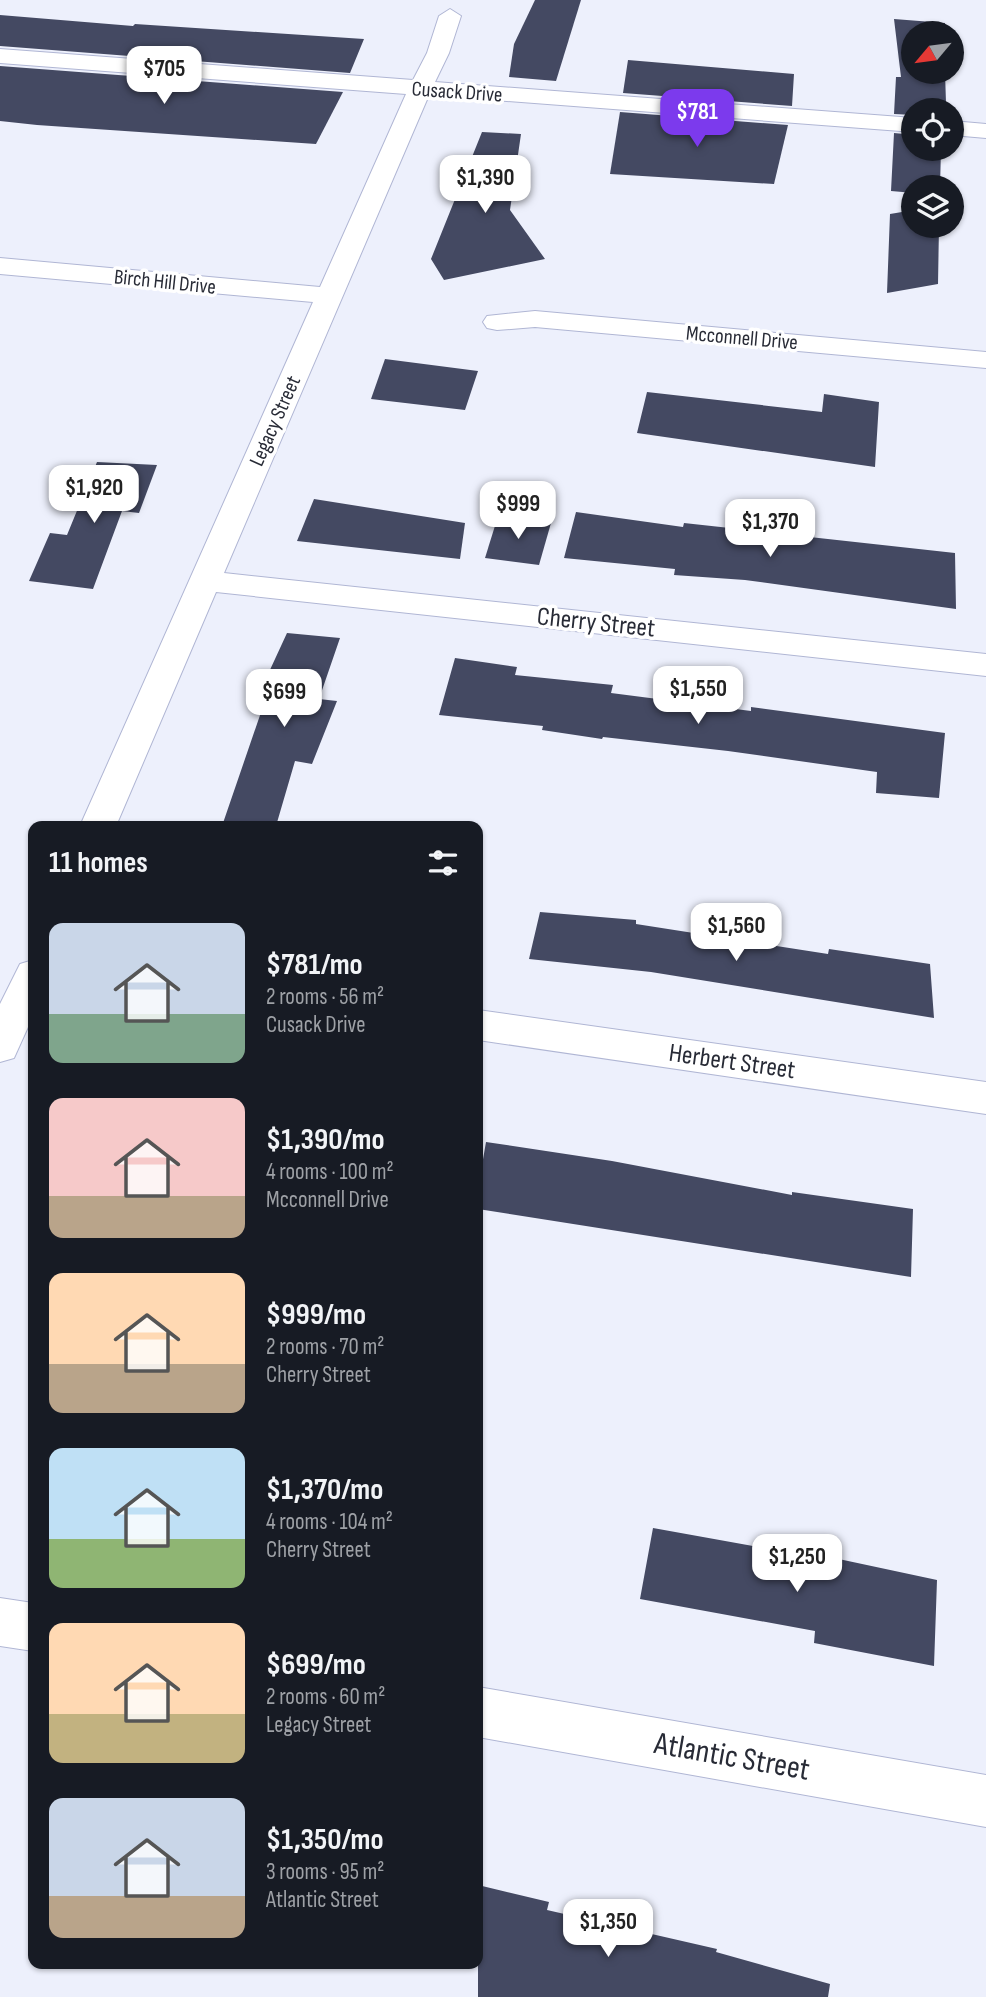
<!DOCTYPE html>
<meta charset="utf-8">
<style>
body{margin:0;font-family:"Sofia Sans Condensed",sans-serif;background:#242831;color:#f1f3f6;height:100vh;display:flex;flex-direction:column;font-size:26px;white-space:nowrap}
*{box-sizing:border-box;margin:0}
p{font-size:23px;color:#9ea1a6}
.icon{flex:none;width:38px;height:38px;fill:none;stroke:currentColor;stroke-width:2;stroke-linecap:round;stroke-linejoin:round}
.map{position:relative;flex:1;overflow:hidden}
.side{position:absolute;left:28px;top:821px;width:455px;height:1148px;display:flex;flex-direction:column;background:#171b24;border-radius:14px;box-shadow:0 2px 5px #0004}
.side>*{flex:none}
.needle{width:46px;rotate:241deg}
.buttons{position:absolute;left:901px;top:21px;display:grid;gap:14px}
.buttons a{display:grid;place-items:center;width:63px;height:63px;border-radius:50%;background:#171b24;box-shadow:0 2px 5px #0004;font-size:35px}
.price{position:absolute;translate:-50% -60px;padding:0 16px;border-radius:14px;background:#fff;color:#222;font-size:23px;line-height:46px;filter:drop-shadow(0 2px 4px #0008)}
.price::after{content:'';position:absolute;left:50%;top:42px;width:21px;height:16px;margin-left:-10px;background:inherit;clip-path:polygon(0 0,100% 0,50% 100%)}
.price.selected{background:#7c3aed;color:#fff}
ul{padding:0;list-style:none}
li{display:flex;align-items:center;gap:21px;height:175px;padding:0 21px}
li span{display:grid;place-items:center;flex:none;width:196px;height:140px;border-radius:14px;color:#555}
li>.icon{margin-inline-start:auto}
span .icon{width:84px;height:84px;fill:#fffc;stroke-width:1}
li b{font-size:30px}
h2{display:flex;justify-content:space-between;align-items:center;height:84px;padding:0 21px;font-size:30px}
.map>svg:first-child{display:block}
</style>
<div class="map">
<svg width="986" height="1997" viewBox="0 0 986 1997">
<rect width="100%" height="100%" fill="#edf0fc"/>
<!-- building -->
<g fill="#444962">
<path d="M 535,0 L 581,0 L 556,81 L 509,77 L 514,44 Z"/>
<path d="M 0,15 L 133,26 L 135,24 L 364,39 L 350,73 L 0,46 Z"/>
<path d="M 894,19 L 945,23 L 945,33 L 914,33 L 914,72 L 945,72 L 946,103 L 942,103 L 942,110 L 914,110 L 914,115 L 894,114 L 896,77 L 901,77 Z"/>
<path d="M 628,60 L 794,74 L 792,106 L 623,93 Z"/>
<path d="M 0,66 L 343,92 L 316,144 L 37,125 L 0,121 Z"/>
<path d="M 620,112 L 788,125 L 774,184 L 610,174 Z"/>
<path d="M 482,132 L 521,134 L 510,210 L 545,259 L 444,280 L 431,259 Z"/>
<path d="M 894,133 L 914,135 L 914,149 L 941,149 L 940,187 L 914,187 L 914,193 L 891,191 Z"/>
<path d="M 914,210 L 914,226 L 939,226 L 938,284 L 887,293 L 890,214 Z"/>
<path d="M 385,359 L 478,371 L 465,410 L 371,399 Z"/>
<path d="M 647,392 L 822,412 L 824,394 L 879,402 L 875,467 L 637,433 Z"/>
<path d="M 97,462 L 157,465 L 139,513 L 122,511 L 93,589 L 29,581 L 50,533 L 67,535 Z"/>
<path d="M 314,499 L 465,523 L 460,559 L 297,541 Z"/>
<path d="M 576,512 L 683,527 L 684,523 L 955,553 L 956,609 L 745,580 L 674,575 L 675,569 L 564,558 Z"/>
<path d="M 498,516 L 551,523 L 539,565 L 485,558 Z"/>
<path d="M 287,633 L 340,638 L 319,699 L 337,701 L 312,764 L 295,761 L 276,826 L 222,826 L 270,686 L 263,685 Z"/>
<path d="M 455,658 L 517,667 L 515,675 L 613,685 L 611,693 L 751,711 L 751,707 L 945,733 L 939,798 L 876,793 L 877,772 L 728,751 L 603,737 L 602,739 L 542,730 L 543,726 L 439,715 Z"/>
<path d="M 540,912 L 636,920 L 636,924 L 828,954 L 829,949 L 930,964 L 934,1018 L 651,972 L 529,959 Z"/>
<path d="M 486,1142 L 612,1161 L 792,1195 L 792,1192 L 913,1209 L 911,1277 L 478,1209 L 478,1188 Z"/>
<path d="M 653,1528 L 820,1558 L 820,1555 L 937,1580 L 934,1666 L 814,1643 L 815,1631 L 640,1599 Z"/>
<path d="M 478,1885 L 549,1902 L 547,1910 L 717,1949 L 716,1952 L 830,1984 L 828,1997 L 478,1997 Z"/>
</g>
<g fill="none" stroke-linecap="round" stroke-linejoin="round">
<defs>
<g id="street">
<path d="M 450,9 L 461,16 L 449,53 L 435,82 L 914,118 L 914,132 L 429,95 L 224,573 L 986,654 L 986,676 L 216,592 L 116,826 L 80,826 L 313,302 L 0,274 L 0,258 L 320,287 L 406,94 L 0,63 L 0,49 L 413,80 L 427,53 L 439,16 Z"/>
<path d="M 952,121 L 986,124 L 986,138 L 952,135 Z"/>
<path d="M 535,311 L 986,352 L 986,368 L 535,327 L 497,330 L 487,328 L 483,322 L 487,316 Z"/>
<path d="M 33,960 L 33,1016 L 14,1058 L 0,1062 L 0,1004 L 20,964 Z"/>
<path d="M 478,1010 L 986,1082 L 986,1114 L 478,1040 Z"/>
<path d="M 0,1598 L 33,1603 L 33,1651 L 0,1646 Z"/>
<path d="M 478,1687 L 986,1775 L 986,1827 L 478,1737 Z"/>
</g>
</defs>
<!-- street casing -->
<use href="#street" stroke="#b0b6d4" stroke-width="2"/>
<!-- street -->
<use href="#street" fill="#fff" fill-rule="evenodd"/>
</g>
<g text-anchor="middle" dominant-baseline="central" stroke-width="7" stroke-linejoin="round" paint-order="stroke">
<!-- far-street labels -->
<g font-size="21" fill="#282b36" stroke="#fff">
<text transform="translate(457 92) rotate(4)">Cusack Drive</text>
<text transform="translate(165 282) rotate(6)">Birch Hill Drive</text>
<text transform="translate(742 338) rotate(5)">Mcconnell Drive</text>
<text transform="translate(275 421) rotate(-66)">Legacy Street</text>
</g>
<!-- street labels -->
<g font-size="26" fill="#282b36" stroke="#fff">
<text transform="translate(596 623) rotate(6)">Cherry Street</text>
<text transform="translate(732 1062) rotate(8)">Herbert Street</text>
</g>
<!-- near-street labels -->
<g font-size="32" fill="#282b36" stroke="#fff">
<text transform="translate(732 1757) rotate(10)">Atlantic Street</text>
</g>
</g>
</svg>
<div class="buttons">
<a><svg class="needle" viewBox="-14 -14 28 28"><path d="M0-13l5 13h-10z" fill="#e53935"/><path d="M0 13l5-13h-10z" fill="#9ea1a6"/></svg></a>
<a><svg class="icon" aria-label="locate" viewBox="0 0 24 24"><circle cx="12" cy="12" r="6"/><path d="M12 2v4M12 18v4M2 12h4M18 12h4"/></svg></a>
<a><svg class="icon" aria-label="layers" viewBox="0 0 24 24"><path d="M12 4l9 5-9 5-9-5zM3 14l9 5 9-5"/></svg></a>
</div>
<b class="price" style="left:164px;top:106px">$705</b>
<b class="price selected" style="left:697px;top:149px">$781</b>
<b class="price" style="left:485px;top:215px">$1,390</b>
<b class="price" style="left:94px;top:525px">$1,920</b>
<b class="price" style="left:518px;top:541px">$999</b>
<b class="price" style="left:770px;top:559px">$1,370</b>
<b class="price" style="left:698px;top:726px">$1,550</b>
<b class="price" style="left:284px;top:729px">$699</b>
<b class="price" style="left:736px;top:963px">$1,560</b>
<b class="price" style="left:797px;top:1594px">$1,250</b>
<b class="price" style="left:608px;top:1959px">$1,350</b>
<section class="side">
<h2>11 homes<svg class="icon" aria-label="filters" viewBox="0 0 24 24"><path d="M4 7h16M4 17h16"/><circle cx="9" cy="7" r="2"/><circle cx="15" cy="17" r="2"/></svg></h2>
<ul>
<li><span style="background:linear-gradient(#c9d6e8 65%,#7fa58c 0)"><svg class="icon" aria-label="home" viewBox="0 0 24 24"><path d="M3 11l9-7 9 7M6 9v11h12V9"/></svg></span><div><b>$781/mo</b><p>2 rooms · 56 m²</p><p>Cusack Drive</p></div></li>
<li><span style="background:linear-gradient(#f6c9c9 70%,#b9a48a 0)"><svg class="icon" aria-label="home" viewBox="0 0 24 24"><path d="M3 11l9-7 9 7M6 9v11h12V9"/></svg></span><div><b>$1,390/mo</b><p>4 rooms · 100 m²</p><p>Mcconnell Drive</p></div></li>
<li><span style="background:linear-gradient(#ffd9b3 65%,#b9a48a 0)"><svg class="icon" aria-label="home" viewBox="0 0 24 24"><path d="M3 11l9-7 9 7M6 9v11h12V9"/></svg></span><div><b>$999/mo</b><p>2 rooms · 70 m²</p><p>Cherry Street</p></div></li>
<li><span style="background:linear-gradient(#bfe0f5 65%,#8fb573 0)"><svg class="icon" aria-label="home" viewBox="0 0 24 24"><path d="M3 11l9-7 9 7M6 9v11h12V9"/></svg></span><div><b>$1,370/mo</b><p>4 rooms · 104 m²</p><p>Cherry Street</p></div></li>
<li><span style="background:linear-gradient(#ffd9b3 65%,#c2b280 0)"><svg class="icon" aria-label="home" viewBox="0 0 24 24"><path d="M3 11l9-7 9 7M6 9v11h12V9"/></svg></span><div><b>$699/mo</b><p>2 rooms · 60 m²</p><p>Legacy Street</p></div></li>
<li><span style="background:linear-gradient(#c9d6e8 70%,#b9a48a 0)"><svg class="icon" aria-label="home" viewBox="0 0 24 24"><path d="M3 11l9-7 9 7M6 9v11h12V9"/></svg></span><div><b>$1,350/mo</b><p>3 rooms · 95 m²</p><p>Atlantic Street</p></div></li>
</ul>
</section>
</div>
